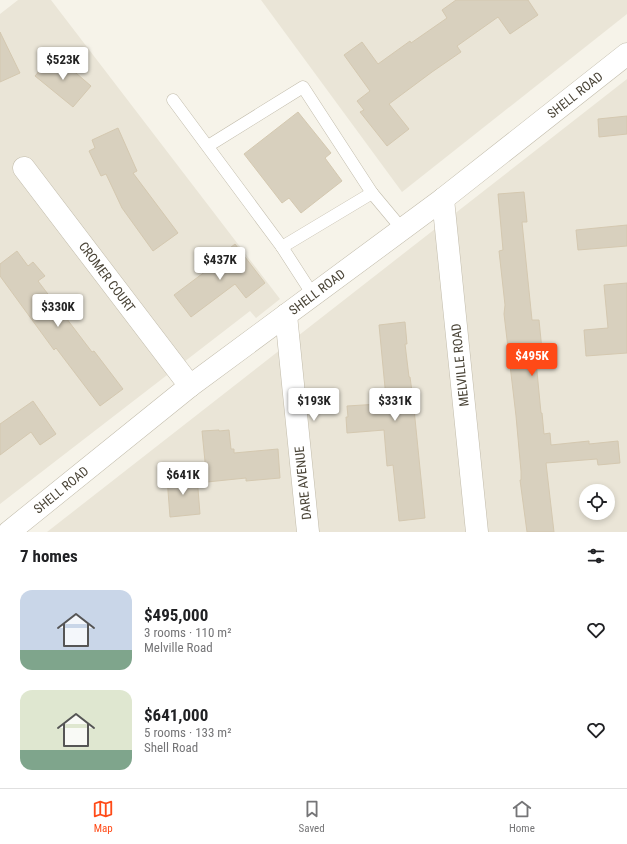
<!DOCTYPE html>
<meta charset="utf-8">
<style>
body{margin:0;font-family:"Roboto Condensed",sans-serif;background:#f2f2f2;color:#202124;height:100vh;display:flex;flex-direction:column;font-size:15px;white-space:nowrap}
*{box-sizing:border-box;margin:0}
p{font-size:13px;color:#757577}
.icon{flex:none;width:22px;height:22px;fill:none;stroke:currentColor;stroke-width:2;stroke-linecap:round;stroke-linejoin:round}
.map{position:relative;height:532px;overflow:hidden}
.panel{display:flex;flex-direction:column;background:#fff;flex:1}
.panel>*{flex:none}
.buttons{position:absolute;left:579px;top:484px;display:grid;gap:8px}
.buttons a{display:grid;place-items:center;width:36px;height:36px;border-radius:50%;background:#fff;box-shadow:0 2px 6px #0003;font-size:20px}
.price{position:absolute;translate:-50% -34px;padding:0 9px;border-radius:4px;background:#fff;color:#222;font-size:13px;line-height:26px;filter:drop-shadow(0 1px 2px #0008)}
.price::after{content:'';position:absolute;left:50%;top:24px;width:12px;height:9px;margin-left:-6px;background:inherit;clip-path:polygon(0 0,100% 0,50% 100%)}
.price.current{background:#ff4a17;color:#fff}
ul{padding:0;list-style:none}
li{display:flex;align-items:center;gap:12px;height:100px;padding:0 20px}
li span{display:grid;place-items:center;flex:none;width:112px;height:80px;border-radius:12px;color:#555}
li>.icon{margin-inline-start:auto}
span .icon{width:48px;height:48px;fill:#fffc;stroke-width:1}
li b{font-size:17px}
h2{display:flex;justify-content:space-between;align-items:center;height:48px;padding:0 20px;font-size:17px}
.tab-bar{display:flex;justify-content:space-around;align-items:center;height:56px;border-top:1px solid #e0e0e0;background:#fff;font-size:11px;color:#757577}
.tab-bar a{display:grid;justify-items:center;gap:2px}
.tab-bar .current{color:#ff4a17}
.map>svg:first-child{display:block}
</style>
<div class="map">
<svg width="627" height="532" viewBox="0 0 627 532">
<rect width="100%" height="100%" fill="#f6f3e9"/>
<!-- residential -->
<g fill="#eae5d7" fill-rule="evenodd">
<path d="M 18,0 L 51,0 L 280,299 L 256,318 L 250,311 L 0,504 L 0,14 Z"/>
<path d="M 261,0 L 627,0 L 627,14 L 402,192 Z"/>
<path d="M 627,79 L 627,532 L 47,532 ZM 586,491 L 608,491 L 608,513 L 586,513 Z"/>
</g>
<!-- building -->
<g fill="#d8d0be" stroke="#d4c8b0">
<path d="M 456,0 L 528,0 L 538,15 L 510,34 L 498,17 L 457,46 L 461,52 L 432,72 L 389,104 L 409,129 L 387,146 L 360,112 L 364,110 L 357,101 L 370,91 L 344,55 L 362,42 L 378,64 L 410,41 L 411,43 L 447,18 L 442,10 Z"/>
<path d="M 0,32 L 20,73 L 0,82 Z"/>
<path d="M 54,54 L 91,86 L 73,107 L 35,76 Z"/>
<path d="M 298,112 L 331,153 L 325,158 L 342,181 L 301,213 L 289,198 L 282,203 L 244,154 Z"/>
<path d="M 627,116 L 627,134 L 599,137 L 598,119 Z"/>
<path d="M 118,128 L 137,171 L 133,173 L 178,233 L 153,251 L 122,208 L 106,174 L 101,176 L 89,151 L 95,148 L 92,140 Z"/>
<path d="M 524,192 L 527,222 L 522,222 L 532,320 L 539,320 L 542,350 L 535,351 L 541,413 L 542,413 L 544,434 L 550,433 L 551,445 L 589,441 L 589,444 L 618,441 L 620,463 L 598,465 L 597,459 L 546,463 L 554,532 L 527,532 L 520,480 L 521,480 L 521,471 L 516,416 L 504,314 L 505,305 L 499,251 L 503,250 L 498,194 Z"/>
<path d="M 627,225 L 627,246 L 578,250 L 576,230 Z"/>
<path d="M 235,244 L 265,283 L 246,298 L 235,284 L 191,317 L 174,295 L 218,262 L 216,259 Z"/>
<path d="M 17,251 L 28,266 L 33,262 L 45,276 L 38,281 L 92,352 L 94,351 L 123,389 L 100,406 L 56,348 L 54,350 L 0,276 L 0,264 Z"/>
<path d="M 627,283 L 627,353 L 586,356 L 584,330 L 608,328 L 604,285 Z"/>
<path d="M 405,322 L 407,344 L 405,344 L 409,377 L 410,377 L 413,399 L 425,518 L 399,521 L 393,465 L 387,466 L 384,430 L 347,433 L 346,417 L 348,417 L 347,406 L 379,404 L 379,399 L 386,398 L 379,325 Z"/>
<path d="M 33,401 L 56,434 L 40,445 L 31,432 L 0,455 L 0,424 Z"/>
<path d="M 219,430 L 219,431 L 229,430 L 231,449 L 234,449 L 234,453 L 278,449 L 280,478 L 246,481 L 246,478 L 207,482 L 202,431 Z"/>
<path d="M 197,476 L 200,514 L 170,517 L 167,478 Z"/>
</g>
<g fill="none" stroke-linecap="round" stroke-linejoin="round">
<defs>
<g id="service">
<path d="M 173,100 L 282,247 L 313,295"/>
<path d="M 208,146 L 303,87 L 372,193 L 282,247"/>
<path d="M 372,193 L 402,229"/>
</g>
<g id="minor">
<path d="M 24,168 L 190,386"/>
<path d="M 443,199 L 477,532"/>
<path d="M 286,315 L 308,532"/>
</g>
<path id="tertiary" d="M 9,532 L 190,386 L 443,199 L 627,54"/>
</defs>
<!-- service casing -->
<use href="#service" stroke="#c2bcab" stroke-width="13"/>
<!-- minor casing -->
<use href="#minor" stroke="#c2bcab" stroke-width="23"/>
<!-- tertiary casing -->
<use href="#tertiary" stroke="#c2bcab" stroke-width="23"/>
<!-- service -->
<use href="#service" stroke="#fff" stroke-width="12"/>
<!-- minor -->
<use href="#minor" stroke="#fff" stroke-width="22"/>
<!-- tertiary -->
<use href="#tertiary" stroke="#fff" stroke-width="22"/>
</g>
<g text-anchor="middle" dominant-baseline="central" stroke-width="3" stroke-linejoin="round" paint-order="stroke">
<!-- street labels -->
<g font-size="13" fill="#4a4437" stroke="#fff">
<text transform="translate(575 95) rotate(-38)">SHELL ROAD</text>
<text transform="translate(107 277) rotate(53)">CROMER COURT</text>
<text transform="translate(317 292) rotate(-37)">SHELL ROAD</text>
<text transform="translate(460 365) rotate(-96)">MELVILLE ROAD</text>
<text transform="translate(303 483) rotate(-96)">DARE AVENUE</text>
<text transform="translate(61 490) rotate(-39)">SHELL ROAD</text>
</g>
</g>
</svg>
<div class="buttons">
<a><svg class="icon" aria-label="locate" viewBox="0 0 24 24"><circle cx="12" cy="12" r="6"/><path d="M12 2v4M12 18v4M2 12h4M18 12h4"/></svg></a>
</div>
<b class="price" style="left:63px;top:81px">$523K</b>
<b class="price" style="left:220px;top:281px">$437K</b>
<b class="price" style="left:58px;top:328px">$330K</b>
<b class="price current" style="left:532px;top:377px">$495K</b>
<b class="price" style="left:314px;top:422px">$193K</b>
<b class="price" style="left:395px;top:422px">$331K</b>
<b class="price" style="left:183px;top:496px">$641K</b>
</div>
<section class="panel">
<h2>7 homes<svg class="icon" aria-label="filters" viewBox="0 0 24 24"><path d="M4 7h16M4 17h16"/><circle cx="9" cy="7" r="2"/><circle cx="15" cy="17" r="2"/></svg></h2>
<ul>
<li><span style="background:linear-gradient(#c9d6e8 75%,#7fa58c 0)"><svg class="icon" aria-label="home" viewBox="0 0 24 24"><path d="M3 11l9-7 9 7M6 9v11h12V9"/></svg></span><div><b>$495,000</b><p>3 rooms · 110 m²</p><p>Melville Road</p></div><svg class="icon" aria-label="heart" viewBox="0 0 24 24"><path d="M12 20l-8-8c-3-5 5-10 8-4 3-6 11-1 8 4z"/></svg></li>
<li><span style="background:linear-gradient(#dfe7d0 75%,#7fa58c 0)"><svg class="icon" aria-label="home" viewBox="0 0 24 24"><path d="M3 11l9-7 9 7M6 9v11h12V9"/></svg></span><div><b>$641,000</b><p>5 rooms · 133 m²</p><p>Shell Road</p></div><svg class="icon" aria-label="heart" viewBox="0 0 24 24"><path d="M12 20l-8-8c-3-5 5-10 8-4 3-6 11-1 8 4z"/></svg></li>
</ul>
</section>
<nav class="tab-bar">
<a class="current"><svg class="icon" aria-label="map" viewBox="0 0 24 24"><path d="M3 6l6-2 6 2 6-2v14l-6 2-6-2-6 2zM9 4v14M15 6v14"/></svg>Map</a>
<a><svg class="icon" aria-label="saved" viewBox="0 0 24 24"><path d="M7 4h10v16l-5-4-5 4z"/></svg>Saved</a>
<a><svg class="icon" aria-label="home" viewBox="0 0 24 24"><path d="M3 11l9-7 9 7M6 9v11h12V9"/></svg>Home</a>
</nav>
